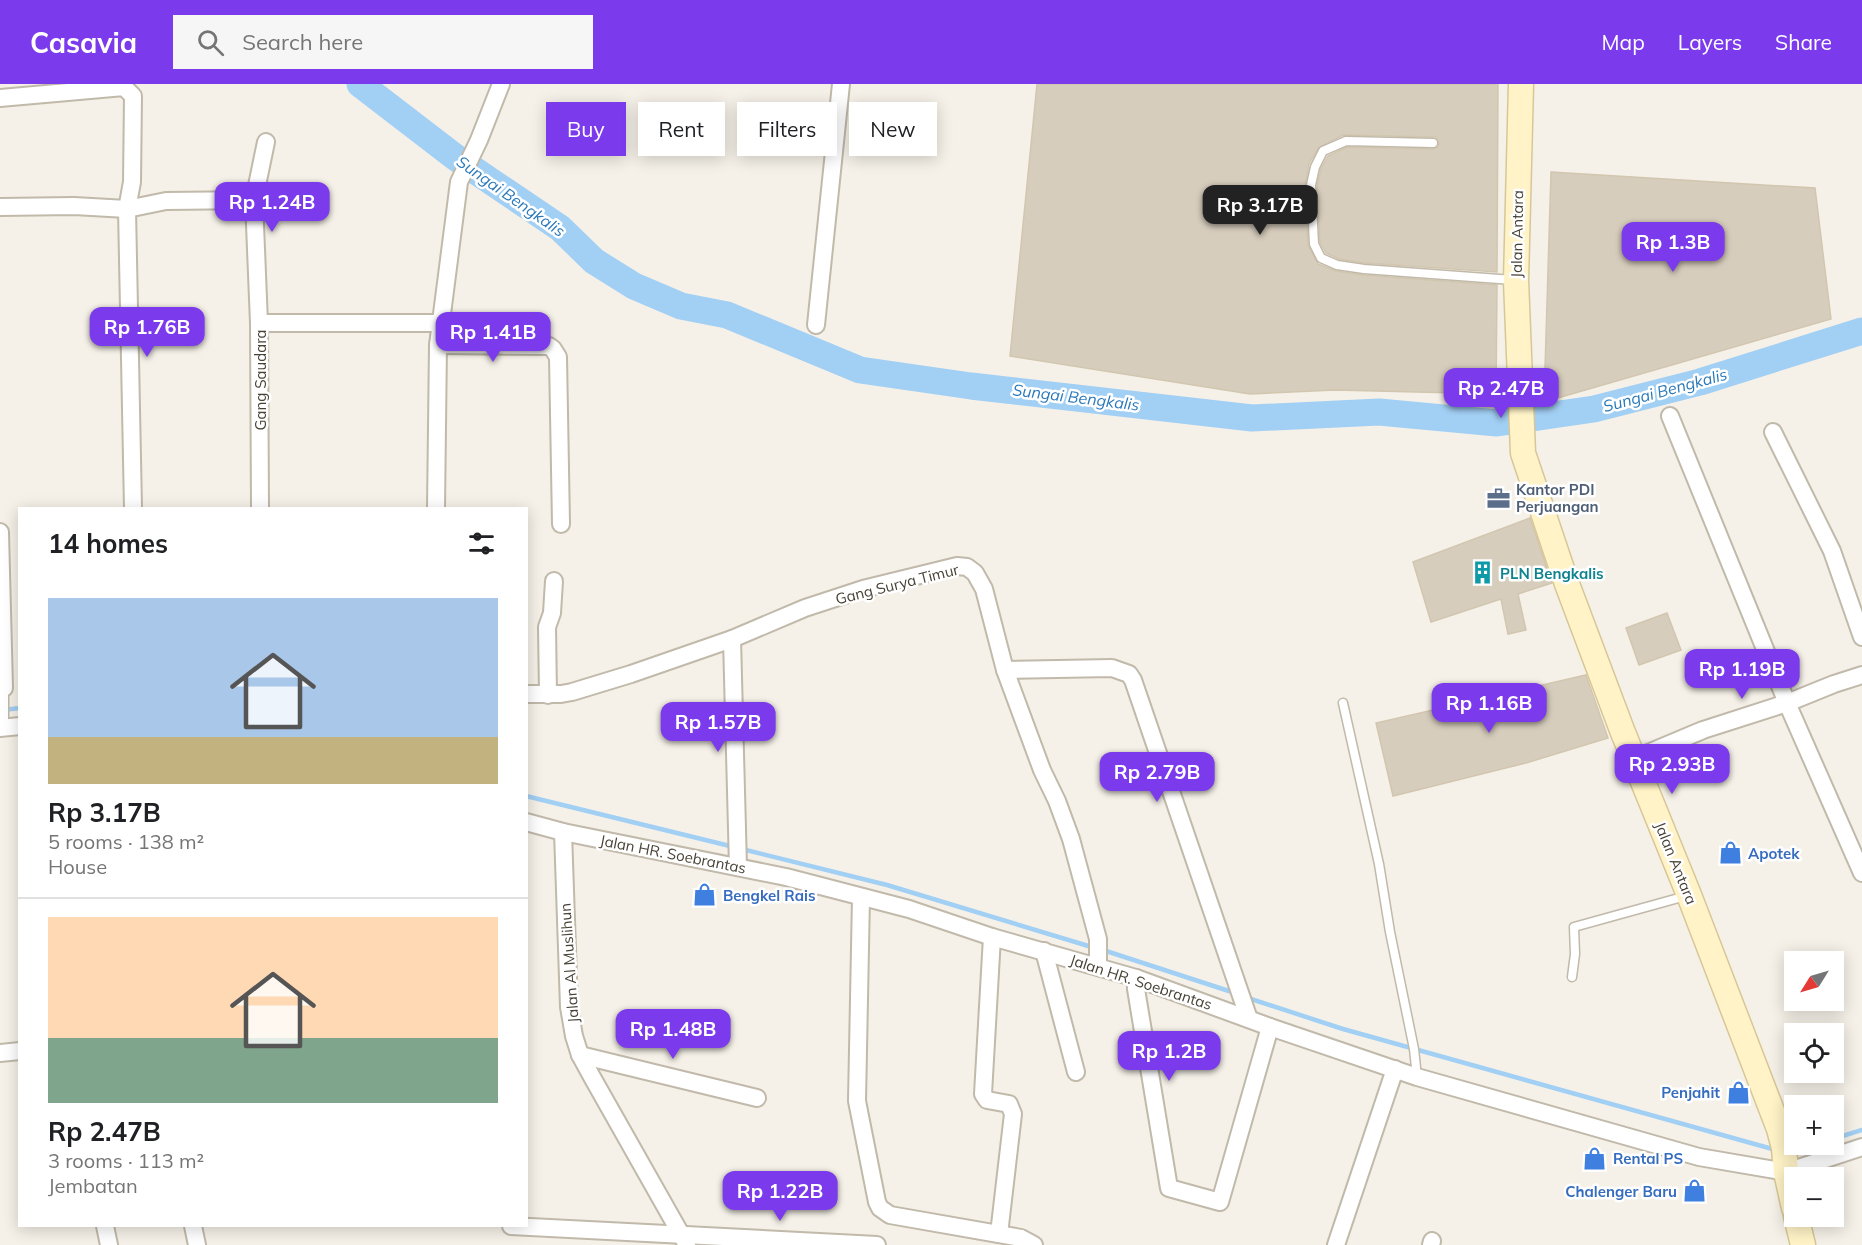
<!DOCTYPE html>
<meta charset="utf-8">
<style>
body{margin:0;font-family:Mulish,sans-serif;background:#f6f6f6;color:#202124;height:100vh;display:flex;flex-direction:column;font-size:22px;white-space:nowrap}
*{box-sizing:border-box;margin:0}
p{font-size:20px;color:#757577}
.icon{flex:none;width:33px;height:33px;fill:none;stroke:currentColor;stroke-width:2;stroke-linecap:round;stroke-linejoin:round}
.map{position:relative;flex:1;overflow:hidden}
.details{position:absolute;left:18px;top:423px;width:510px;height:720px;display:flex;flex-direction:column;background:#fff;border-radius:0px;box-shadow:0 3px 15px #0003}
.details>*{flex:none}
.guide{position:absolute;left:546px;top:18px;width:570px;height:54px;display:flex;gap:12px}
.needle{width:39px;rotate:233deg}
.tools{position:absolute;left:1784px;top:867px;display:grid;gap:12px}
.tools a{display:grid;place-items:center;width:60px;height:60px;border-radius:0px;background:#fff;box-shadow:0 3px 15px #0003;font-size:30px}
.price{position:absolute;translate:-50% -51px;padding:0 14px;border-radius:12px;background:#7c3aed;color:#fff;font-size:20px;line-height:39px;filter:drop-shadow(0 2px 3px #0008)}
.price::after{content:'';position:absolute;left:50%;top:36px;width:18px;height:14px;margin-left:-9px;background:inherit;clip-path:polygon(0 0,100% 0,50% 100%)}
.price.current{background:#222;color:#fff}
ul{padding:0;list-style:none}
li{display:grid;align-content:center;gap:12px;height:318px;padding:0 30px}
li+li{border-top:2px solid #e0e0e0}
li span{display:grid;place-items:center;height:186px;border-radius:0px;color:#555}
li>.icon{margin-inline-start:auto}
span .icon{width:108px;height:108px;fill:#fffc;stroke-width:1}
li b{font-size:26px}
h2{display:flex;justify-content:space-between;align-items:center;height:72px;padding:0 30px;font-size:26px}
.tag{padding:0 21px;border-radius:0px;background:#fff;box-shadow:0 3px 15px #0003;font-size:21px;line-height:54px}
.tag.current{background:#7c3aed;color:#fff}
header{display:flex;align-items:center;gap:36px;box-sizing:border-box;height:84px;padding:0 30px;background:#7c3aed;color:#fff}
header strong{font-size:28px}
nav{display:flex;gap:33px;margin-inline-start:auto;font-size:21px}
.search{width:420px;height:54px;background:#f6f6f6;display:flex;align-items:center;gap:15px;box-sizing:border-box;padding:0 21px;border-radius:0px;color:#757577;font-size:22px}
.map>svg:first-child{display:block}
</style>
<header>
<strong>Casavia</strong>
<div class="search"><svg class="icon" aria-label="search" viewBox="0 0 24 24"><circle cx="10" cy="10" r="6"/><path d="M15 15l6 6"/></svg>Search here</div>
<nav><a>Map</a><a>Layers</a><a>Share</a></nav>
</header>
<div class="map">
<svg width="1862" height="1161" viewBox="0 0 1862 1161">
<rect width="100%" height="100%" fill="#f5f1e8"/>
<g fill="none" stroke-linecap="round" stroke-linejoin="round">
<!-- stream -->
<g stroke="#a2cff4" stroke-width="4.5">
<path d="M 3,626 L 20,624"/>
<path d="M 526,712 L 734,763"/>
<path d="M 742,765 L 887,801 L 1095,864"/>
<path d="M 1103,866 L 1235,909"/>
<path d="M 1245,913 L 1343,945 L 1776,1066"/>
<path d="M 1833,1055 L 1862,1046"/>
<path d="M 1793,1068 L 1817,1060"/>
</g>
<!-- river -->
<path stroke="#a2cff4" stroke-width="27" d="M 360,0 L 455,73 L 560,144 L 594,177 L 634,202 L 681,222 L 727,231 L 860,286 L 971,302 L 1252,334 L 1379,328 L 1497,339 L 1594,325 L 1700,298 L 1862,247"/>
</g>
<!-- building -->
<g fill="#d7cdbd" stroke="#d2c6af" stroke-width="1.5">
<path d="M 1037,0 L 1498,0 L 1497,188 L 1365,179 L 1339,175 L 1326,169 L 1320,158 L 1317,102 L 1321,85 L 1328,72 L 1347,63 L 1433,65 L 1438,63 L 1439,60 L 1436,53 L 1343,51 L 1318,64 L 1309,80 L 1305,101 L 1308,161 L 1318,180 L 1336,187 L 1363,191 L 1497,201 L 1496,310 L 1335,306 L 1250,310 L 1010,272 Z"/>
<path d="M 1551,88 L 1815,104 L 1831,235 L 1544,318 Z"/>
<path d="M 1530,434 L 1552,499 L 1518,510 L 1526,546 L 1508,550 L 1501,515 L 1431,538 L 1413,478 Z"/>
<path d="M 1667,529 L 1681,566 L 1639,581 L 1626,544 Z"/>
<path d="M 1586,591 L 1608,654 L 1526,679 L 1393,712 L 1376,639 Z"/>
</g>
<g fill="none" stroke-linecap="round" stroke-linejoin="round">
<defs>
<g id="lane">
<path d="M 1433,59 L 1346,57 L 1323,67 L 1315,83 L 1311,101 L 1314,160 L 1321,174 L 1337,181 L 1364,185 L 1513,196"/>
<path d="M 1343,619 L 1379,780 L 1390,848 L 1414,965 L 1417,993"/>
<path d="M 4,643 L 4,604"/>
<path d="M 1572,893 L 1575,870 L 1574,843 L 1686,812"/>
</g>
<g id="street">
<path d="M 0,14 L 124,3 L 133,12 L 132,98 L 127,125 L 133,424"/>
<path d="M 0,123 L 74,122 L 127,125 L 166,117 L 254,116"/>
<path d="M 259,239 L 440,239"/>
<path d="M 816,241 L 841,0"/>
<path d="M 438,261 L 549,262 L 553,265 L 558,273 L 561,440"/>
<path d="M 1670,332 L 1787,619 L 1862,789"/>
<path d="M 1773,348 L 1832,467 L 1862,553"/>
<path d="M 260,424 L 259,239 L 254,116 L 266,58"/>
<path d="M 436,424 L 438,261 L 459,98 L 479,56 L 501,0"/>
<path d="M 0,448 L 4,604"/>
<path d="M 732,555 L 738,783"/>
<path d="M 1005,586 L 1112,584 L 1129,590 L 1133,596 L 1249,935"/>
<path d="M 526,610 L 561,610 L 572,608 L 631,590 L 732,555 L 805,524 L 863,505 L 957,482 L 967,483 L 975,489 L 984,505 L 1005,586 L 1042,686 L 1057,717 L 1071,755 L 1098,855 L 1098,882"/>
<path d="M 548,611 L 547,543 L 552,529 L 554,497"/>
<path d="M 0,644 L 20,642"/>
<path d="M 1634,675 L 1703,646 L 1787,619 L 1834,600 L 1862,591"/>
<path d="M 526,738 L 563,748 L 786,793 L 909,825 L 992,853 L 1136,894 L 1270,943 L 1417,993 L 1699,1073 L 1786,1088 L 1862,1063"/>
<path d="M 563,748 L 569,923 L 574,952 L 580,971 L 592,993 L 687,1161"/>
<path d="M 861,813 L 857,1017 L 877,1118 L 880,1124 L 890,1131 L 1021,1154 L 1034,1161"/>
<path d="M 992,853 L 983,1010 L 987,1016 L 1009,1020 L 1013,1030 L 999,1150"/>
<path d="M 1044,867 L 1076,988"/>
<path d="M 1136,894 L 1136,905 L 1169,1104 L 1220,1118 L 1270,943"/>
<path d="M 0,969 L 20,967"/>
<path d="M 580,971 L 757,1014"/>
<path d="M 105,1142 L 109,1161"/>
<path d="M 193,1142 L 197,1161"/>
<path d="M 511,1142 L 877,1161"/>
<path d="M 1336,1161 L 1395,985"/>
<path d="M 1431,1161 L 1432,1157"/>
</g>
<g id="secondary">
<path d="M 1521,0 L 1516,197 L 1523,369 L 1567,500 L 1622,646 L 1689,811 L 1779,1045 L 1784,1064 L 1786,1088 L 1794,1124"/>
<path d="M 1796,1132 L 1803,1161"/>
</g>
</defs>
<!-- lane casing -->
<use href="#lane" stroke="#c1b9aa" stroke-width="11"/>
<!-- street casing -->
<use href="#street" stroke="#c1b9aa" stroke-width="20"/>
<!-- secondary casing -->
<use href="#secondary" stroke="#d7c796" stroke-width="27"/>
<!-- lane -->
<use href="#lane" stroke="#fff" stroke-width="8"/>
<!-- street -->
<use href="#street" stroke="#fff" stroke-width="16"/>
<!-- secondary -->
<use href="#secondary" stroke="#fff3c7" stroke-width="24"/>
</g>
<!-- icons -->
<defs>
<symbol id="office-bare" viewBox="-9 -9 18 18"><path d="M-6-3h4V-5.5h4V-3h4V5H-6ZM-1-4.5V-3h2v-1.5ZM-6 0V1H6V0Z" fill="#5c6f8a" stroke="#fff" stroke-width="2.5" paint-order="stroke"/></symbol>
<symbol id="building-bare" viewBox="-9 -9 18 18"><path d="M-4-6H4V6H1V3H-1V6H-4ZM-2.5-4.3h1.7v1.8h-1.7ZM.8-4.3h1.7v1.8H.8ZM-2.5-1h1.7V.8h-1.7ZM.8-1h1.7V.8H.8Z" fill="#0f9aa8" stroke="#fff" stroke-width="2.5" paint-order="stroke"/></symbol>
<symbol id="shop-bare" viewBox="-9 -9 18 18"><path d="M-5-2.5h2.3a2.7 3.5 0 0 1 5.4 0H5L5.5 6h-11ZM-1.5-2.5h3a1.5 2.3 0 0 0-3 0Z" fill="#3f7fe0" stroke="#fff" stroke-width="2.5" paint-order="stroke"/></symbol>
</defs>
<g fill-rule="evenodd">
<use href="#office-bare" x="1482" y="398" width="33" height="33"/>
<use href="#building-bare" x="1466" y="472" width="33" height="33"/>
<use href="#shop-bare" x="1714" y="752" width="33" height="33"/>
<use href="#shop-bare" x="688" y="794" width="33" height="33"/>
<use href="#shop-bare" x="1722" y="992" width="33" height="33"/>
<use href="#shop-bare" x="1578" y="1058" width="33" height="33"/>
<use href="#shop-bare" x="1678" y="1090" width="33" height="33"/>
</g>
<g text-anchor="middle" dominant-baseline="central" stroke-width="5" stroke-linejoin="round" paint-order="stroke">
<!-- street labels -->
<g font-size="15" fill="#484236" stroke="#fff">
<text transform="translate(1517 150) rotate(-89)">Jalan Antara</text>
<text transform="translate(260 296) rotate(-90)">Gang Saudara</text>
<text transform="translate(897 500) rotate(-14)">Gang Surya Timur</text>
<text transform="translate(673 770) rotate(11)">Jalan HR. Soebrantas</text>
<text transform="translate(1676 779) rotate(68)">Jalan Antara</text>
<text transform="translate(569 879) rotate(-94)">Jalan Al Muslihun</text>
<text transform="translate(1141 898) rotate(18)">Jalan HR. Soebrantas</text>
</g>
<!-- service labels -->
<g font-size="15" font-weight="bold" fill="#4e5e75" stroke="#fff" text-anchor="start">
<text x="1516" y="405">Kantor PDI<tspan x="1516" dy="17">Perjuangan</tspan></text>
</g>
<!-- culture labels -->
<g font-size="15" font-weight="bold" fill="#0d838f" stroke="#fff" text-anchor="start">
<text x="1500" y="489">PLN Bengkalis</text>
</g>
<!-- shop labels -->
<g font-size="15" font-weight="bold" fill="#366cbe" stroke="#fff" text-anchor="start">
<text x="1748" y="769">Apotek</text>
<text x="723" y="811">Bengkel Rais</text>
<text x="1720" y="1008" text-anchor="end">Penjahit</text>
<text x="1613" y="1074">Rental PS</text>
<text x="1677" y="1107" text-anchor="end">Chalenger Baru</text>
</g>
<!-- water labels -->
<g font-size="16" font-style="italic" fill="#2978ba" stroke="#fff">
<text transform="translate(511 112) rotate(35)">Sungai Bengkalis</text>
<text transform="translate(1665 306) rotate(-15)">Sungai Bengkalis</text>
<text transform="translate(1076 313) rotate(7)">Sungai Bengkalis</text>
</g>
</g>
</svg>
<div class="tools">
<a><svg class="needle" viewBox="-14 -14 28 28"><path d="M0-13l5 13h-10z" fill="#e53935"/><path d="M0 13l5-13h-10z" fill="#757577"/></svg></a>
<a><svg class="icon" aria-label="locate" viewBox="0 0 24 24"><circle cx="12" cy="12" r="6"/><path d="M12 2v4M12 18v4M2 12h4M18 12h4"/></svg></a>
<a>+</a>
<a>−</a>
</div>
<b class="price" style="left:272px;top:149px">Rp 1.24B</b>
<b class="price current" style="left:1260px;top:152px">Rp 3.17B</b>
<b class="price" style="left:1673px;top:189px">Rp 1.3B</b>
<b class="price" style="left:147px;top:274px">Rp 1.76B</b>
<b class="price" style="left:493px;top:279px">Rp 1.41B</b>
<b class="price" style="left:1501px;top:335px">Rp 2.47B</b>
<b class="price" style="left:1742px;top:616px">Rp 1.19B</b>
<b class="price" style="left:1489px;top:650px">Rp 1.16B</b>
<b class="price" style="left:718px;top:669px">Rp 1.57B</b>
<b class="price" style="left:1672px;top:711px">Rp 2.93B</b>
<b class="price" style="left:1157px;top:719px">Rp 2.79B</b>
<b class="price" style="left:673px;top:976px">Rp 1.48B</b>
<b class="price" style="left:1169px;top:998px">Rp 1.2B</b>
<b class="price" style="left:780px;top:1138px">Rp 1.22B</b>
<div class="guide">
<a class="tag current">Buy</a>
<a class="tag">Rent</a>
<a class="tag">Filters</a>
<a class="tag">New</a>
</div>
<section class="details">
<h2>14 homes<svg class="icon" aria-label="filters" viewBox="0 0 24 24"><path d="M4 7h16M4 17h16"/><circle cx="9" cy="7" r="2"/><circle cx="15" cy="17" r="2"/></svg></h2>
<ul>
<li><span style="background:linear-gradient(#a9c7e8 75%,#c2b280 0)"><svg class="icon" aria-label="home" viewBox="0 0 24 24"><path d="M3 11l9-7 9 7M6 9v11h12V9"/></svg></span><div><b>Rp 3.17B</b><p>5 rooms · 138 m²</p><p>House</p></div></li>
<li><span style="background:linear-gradient(#ffd9b3 65%,#7fa58c 0)"><svg class="icon" aria-label="home" viewBox="0 0 24 24"><path d="M3 11l9-7 9 7M6 9v11h12V9"/></svg></span><div><b>Rp 2.47B</b><p>3 rooms · 113 m²</p><p>Jembatan</p></div></li>
</ul>
</section>
</div>
